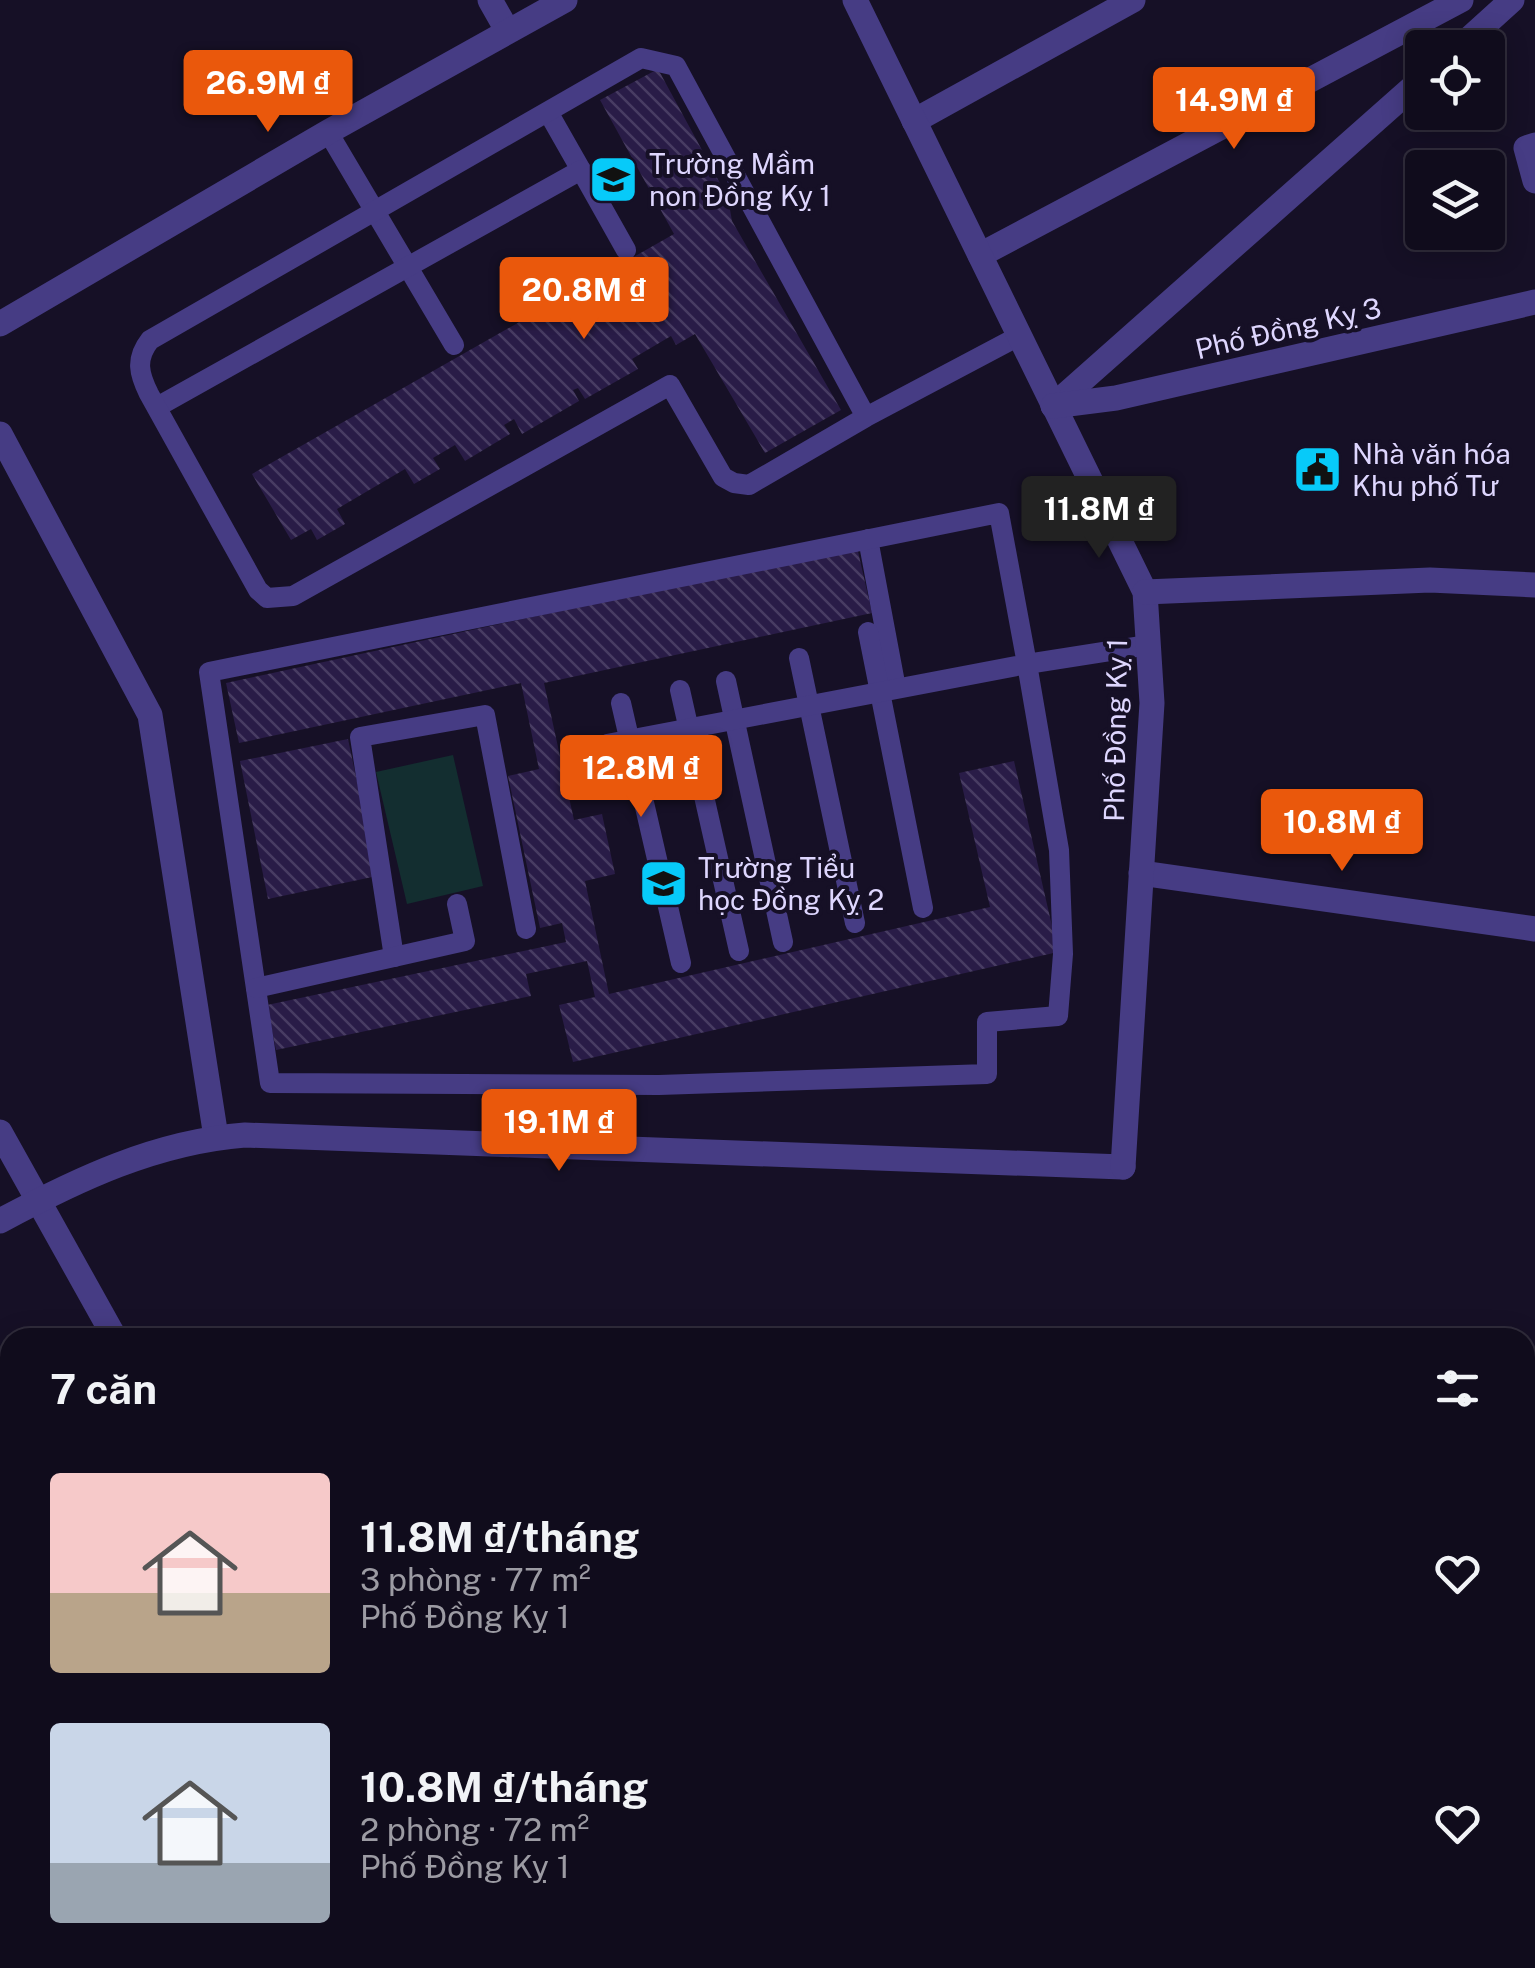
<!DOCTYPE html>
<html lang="vi">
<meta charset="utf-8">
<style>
body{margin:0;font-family:"Public Sans",sans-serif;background:#1e1a29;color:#f1f3f6;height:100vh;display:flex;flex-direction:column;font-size:38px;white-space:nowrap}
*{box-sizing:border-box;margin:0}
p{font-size:32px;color:#9c9ba3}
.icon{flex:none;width:55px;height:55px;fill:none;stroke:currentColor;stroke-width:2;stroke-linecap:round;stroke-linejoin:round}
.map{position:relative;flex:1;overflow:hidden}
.side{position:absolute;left:0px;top:1328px;width:1535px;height:642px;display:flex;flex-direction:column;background:#100c1c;border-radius:30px 30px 0 0;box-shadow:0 5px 25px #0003,0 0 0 2px #302c3b}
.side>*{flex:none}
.controls{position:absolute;left:1405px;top:30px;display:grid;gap:20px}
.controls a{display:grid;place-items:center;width:100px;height:100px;border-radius:10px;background:#100c1c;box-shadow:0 5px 25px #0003,0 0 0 2px #302c3b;font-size:50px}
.price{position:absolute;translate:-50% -85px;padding:0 22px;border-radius:10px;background:#ea580c;color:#fff;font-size:32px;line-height:65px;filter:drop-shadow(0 2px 5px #0008)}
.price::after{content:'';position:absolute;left:50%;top:60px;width:30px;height:22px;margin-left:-15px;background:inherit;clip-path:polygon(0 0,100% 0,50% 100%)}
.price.active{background:#222;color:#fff}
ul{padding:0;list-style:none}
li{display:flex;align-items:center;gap:30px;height:250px;padding:0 50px}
li span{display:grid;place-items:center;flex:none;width:280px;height:200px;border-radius:10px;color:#555}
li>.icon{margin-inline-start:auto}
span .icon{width:120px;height:120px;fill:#fffc;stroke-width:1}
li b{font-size:42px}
h2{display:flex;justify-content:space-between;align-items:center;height:120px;padding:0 50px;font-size:42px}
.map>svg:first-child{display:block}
</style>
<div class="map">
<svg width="1535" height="1968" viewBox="0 0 1535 1968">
<defs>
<pattern id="building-back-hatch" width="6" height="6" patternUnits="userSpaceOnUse" patternTransform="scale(2.5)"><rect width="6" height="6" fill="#291c47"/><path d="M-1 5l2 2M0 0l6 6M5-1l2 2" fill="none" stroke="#483c63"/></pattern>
</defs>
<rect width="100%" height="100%" fill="#161026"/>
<!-- park -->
<path fill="#132e30" d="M 453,755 L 483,886 L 407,904 L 376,772 Z"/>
<!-- building -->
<g fill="url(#building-back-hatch)">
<path d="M 658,69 L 728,198 L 732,221 L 841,410 L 765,453 L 695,334 L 676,345 L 671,336 L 632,359 L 638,369 L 585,399 L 578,388 L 573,390 L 579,401 L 522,434 L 514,419 L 504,425 L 510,434 L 465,461 L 455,445 L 433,458 L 440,469 L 414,484 L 405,469 L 337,509 L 345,524 L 317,540 L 311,529 L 291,540 L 252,474 L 674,234 L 600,100 Z"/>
<path d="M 857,547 L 872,613 L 544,683 L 574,820 L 602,814 L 615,874 L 585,881 L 609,994 L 990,907 L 959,773 L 1014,761 L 1058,952 L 573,1062 L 559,1005 L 595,997 L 587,961 L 526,974 L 531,996 L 276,1050 L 267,1005 L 566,942 L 562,923 L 540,928 L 508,776 L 539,769 L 521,683 L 239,743 L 226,683 Z"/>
<path d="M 348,739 L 377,876 L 268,899 L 240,761 Z"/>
</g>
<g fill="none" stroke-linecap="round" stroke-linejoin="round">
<!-- service -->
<g stroke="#463c84" stroke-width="20">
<path d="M 548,112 L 581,170"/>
<path d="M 328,132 L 454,345"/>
<path d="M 157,407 L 581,170 L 626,250"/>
<path d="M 866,417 L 749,485 L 734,483 L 723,477 L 670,385 L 293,596 L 267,598 L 258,590 L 149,394 C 139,374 135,359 150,340 L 641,58 L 676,66 L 866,417 L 1019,336"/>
<path d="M 868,539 L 896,688"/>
<path d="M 868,632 L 923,908"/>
<path d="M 799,658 L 855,923"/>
<path d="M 726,681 L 783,942"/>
<path d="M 680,690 L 739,951"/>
<path d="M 621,703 L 681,963"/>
<path d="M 607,744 L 1027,664 L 1059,850 L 1063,954 L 1058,1016 L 987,1022 L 987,1074 L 659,1085 L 270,1083 L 209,672 L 999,513 L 1027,664 L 1148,645"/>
<path d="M 394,957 L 360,737 L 485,715 L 526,929"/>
<path d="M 256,988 L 465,941 L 457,904"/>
</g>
<!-- minor -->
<g stroke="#463c84" stroke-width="25">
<path d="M 490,0 L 507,30"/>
<path d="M 1459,48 L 1512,0"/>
<path d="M 914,121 L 1133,0"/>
<path d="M 1535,145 L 1526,148 L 1535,181"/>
<path d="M 980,255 L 1461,0"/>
<path d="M 0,324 L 328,132 L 565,0"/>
<path d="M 1053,406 L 1422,79"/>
<path d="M 0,434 L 150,715 L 216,1137"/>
<path d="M 1141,873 L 1535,929"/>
<path d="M 0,1132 L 115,1338"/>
<path d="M 0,1221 C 78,1179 156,1142 245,1135 L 1123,1167"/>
<path d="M 1525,1749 L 1535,1736"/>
<path d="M 464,1960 L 468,1968"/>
<path d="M 229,1968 L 243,1960"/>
<path d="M 1351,1968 L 1357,1960"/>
</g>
<!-- tertiary -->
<g stroke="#463c84" stroke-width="25">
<path d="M 855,0 L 1145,592 L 1152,703 L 1123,1167"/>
<path d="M 1053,406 L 1116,398 L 1535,302"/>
<path d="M 1145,592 L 1430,580 L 1535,585"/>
</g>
<!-- secondary -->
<g stroke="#8070fb" stroke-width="25">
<path d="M 0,1788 L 10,1806"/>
<path d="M 0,1951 L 9,1968"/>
<path d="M 95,1960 L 100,1968"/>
</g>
</g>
<!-- icons -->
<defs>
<symbol id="school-square" viewBox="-11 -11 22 22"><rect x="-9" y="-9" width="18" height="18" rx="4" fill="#07caf9" stroke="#161026"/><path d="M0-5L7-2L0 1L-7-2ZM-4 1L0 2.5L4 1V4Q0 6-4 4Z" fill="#111"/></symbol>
<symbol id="civic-square" viewBox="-11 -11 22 22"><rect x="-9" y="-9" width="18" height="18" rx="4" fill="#07caf9" stroke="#161026"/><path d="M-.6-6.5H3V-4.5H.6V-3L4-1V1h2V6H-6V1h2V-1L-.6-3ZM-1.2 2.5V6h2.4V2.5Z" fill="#111"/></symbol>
</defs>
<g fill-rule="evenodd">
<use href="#school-square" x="586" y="152" width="55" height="55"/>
<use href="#civic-square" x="1290" y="442" width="55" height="55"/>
<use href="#school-square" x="636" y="856" width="55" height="55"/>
</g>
<g text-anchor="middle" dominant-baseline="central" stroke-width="8" stroke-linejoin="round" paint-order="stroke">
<!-- poi labels -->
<g font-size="28" fill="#ded6fe" stroke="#161026" text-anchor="start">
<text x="649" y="163">Trường Mầm<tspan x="649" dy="32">non Đồng Kỵ 1</tspan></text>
<text x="1352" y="453">Nhà văn hóa<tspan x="1352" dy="32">Khu phố Tư</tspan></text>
<text x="698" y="867">Trường Tiểu<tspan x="698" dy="32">học Đồng Kỵ 2</tspan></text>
</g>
<!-- street labels -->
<g font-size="28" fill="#ded6fe" stroke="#161026">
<text transform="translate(1288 328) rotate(-13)">Phố Đồng Kỵ 3</text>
<text transform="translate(1115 730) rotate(-89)">Phố Đồng Kỵ 1</text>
</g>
</g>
</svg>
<div class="controls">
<a><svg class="icon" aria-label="locate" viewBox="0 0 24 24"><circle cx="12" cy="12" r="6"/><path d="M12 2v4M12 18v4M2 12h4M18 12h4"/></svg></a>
<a><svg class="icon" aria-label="layers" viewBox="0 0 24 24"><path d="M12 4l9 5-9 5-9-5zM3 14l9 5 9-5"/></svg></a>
</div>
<b class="price" style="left:268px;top:135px">26.9M ₫</b>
<b class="price" style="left:1234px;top:152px">14.9M ₫</b>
<b class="price" style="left:584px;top:342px">20.8M ₫</b>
<b class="price active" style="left:1099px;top:561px">11.8M ₫</b>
<b class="price" style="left:641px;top:820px">12.8M ₫</b>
<b class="price" style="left:1342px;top:874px">10.8M ₫</b>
<b class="price" style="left:559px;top:1174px">19.1M ₫</b>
<section class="side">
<h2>7 căn<svg class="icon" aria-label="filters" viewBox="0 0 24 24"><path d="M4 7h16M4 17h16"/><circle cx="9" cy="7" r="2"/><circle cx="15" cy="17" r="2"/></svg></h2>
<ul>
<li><span style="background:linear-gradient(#f6c9c9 60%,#b9a48a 0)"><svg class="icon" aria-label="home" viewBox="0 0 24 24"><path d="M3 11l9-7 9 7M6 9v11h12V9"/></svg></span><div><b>11.8M ₫/tháng</b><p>3 phòng · 77 m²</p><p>Phố Đồng Kỵ 1</p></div><svg class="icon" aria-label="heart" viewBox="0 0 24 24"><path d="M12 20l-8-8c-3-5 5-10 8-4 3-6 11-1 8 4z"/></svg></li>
<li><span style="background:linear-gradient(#c9d6e8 70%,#9aa5b1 0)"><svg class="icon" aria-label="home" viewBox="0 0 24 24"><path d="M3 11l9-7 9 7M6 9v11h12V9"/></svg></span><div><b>10.8M ₫/tháng</b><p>2 phòng · 72 m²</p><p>Phố Đồng Kỵ 1</p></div><svg class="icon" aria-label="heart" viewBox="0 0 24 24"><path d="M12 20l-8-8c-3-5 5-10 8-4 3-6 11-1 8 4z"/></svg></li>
</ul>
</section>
</div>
